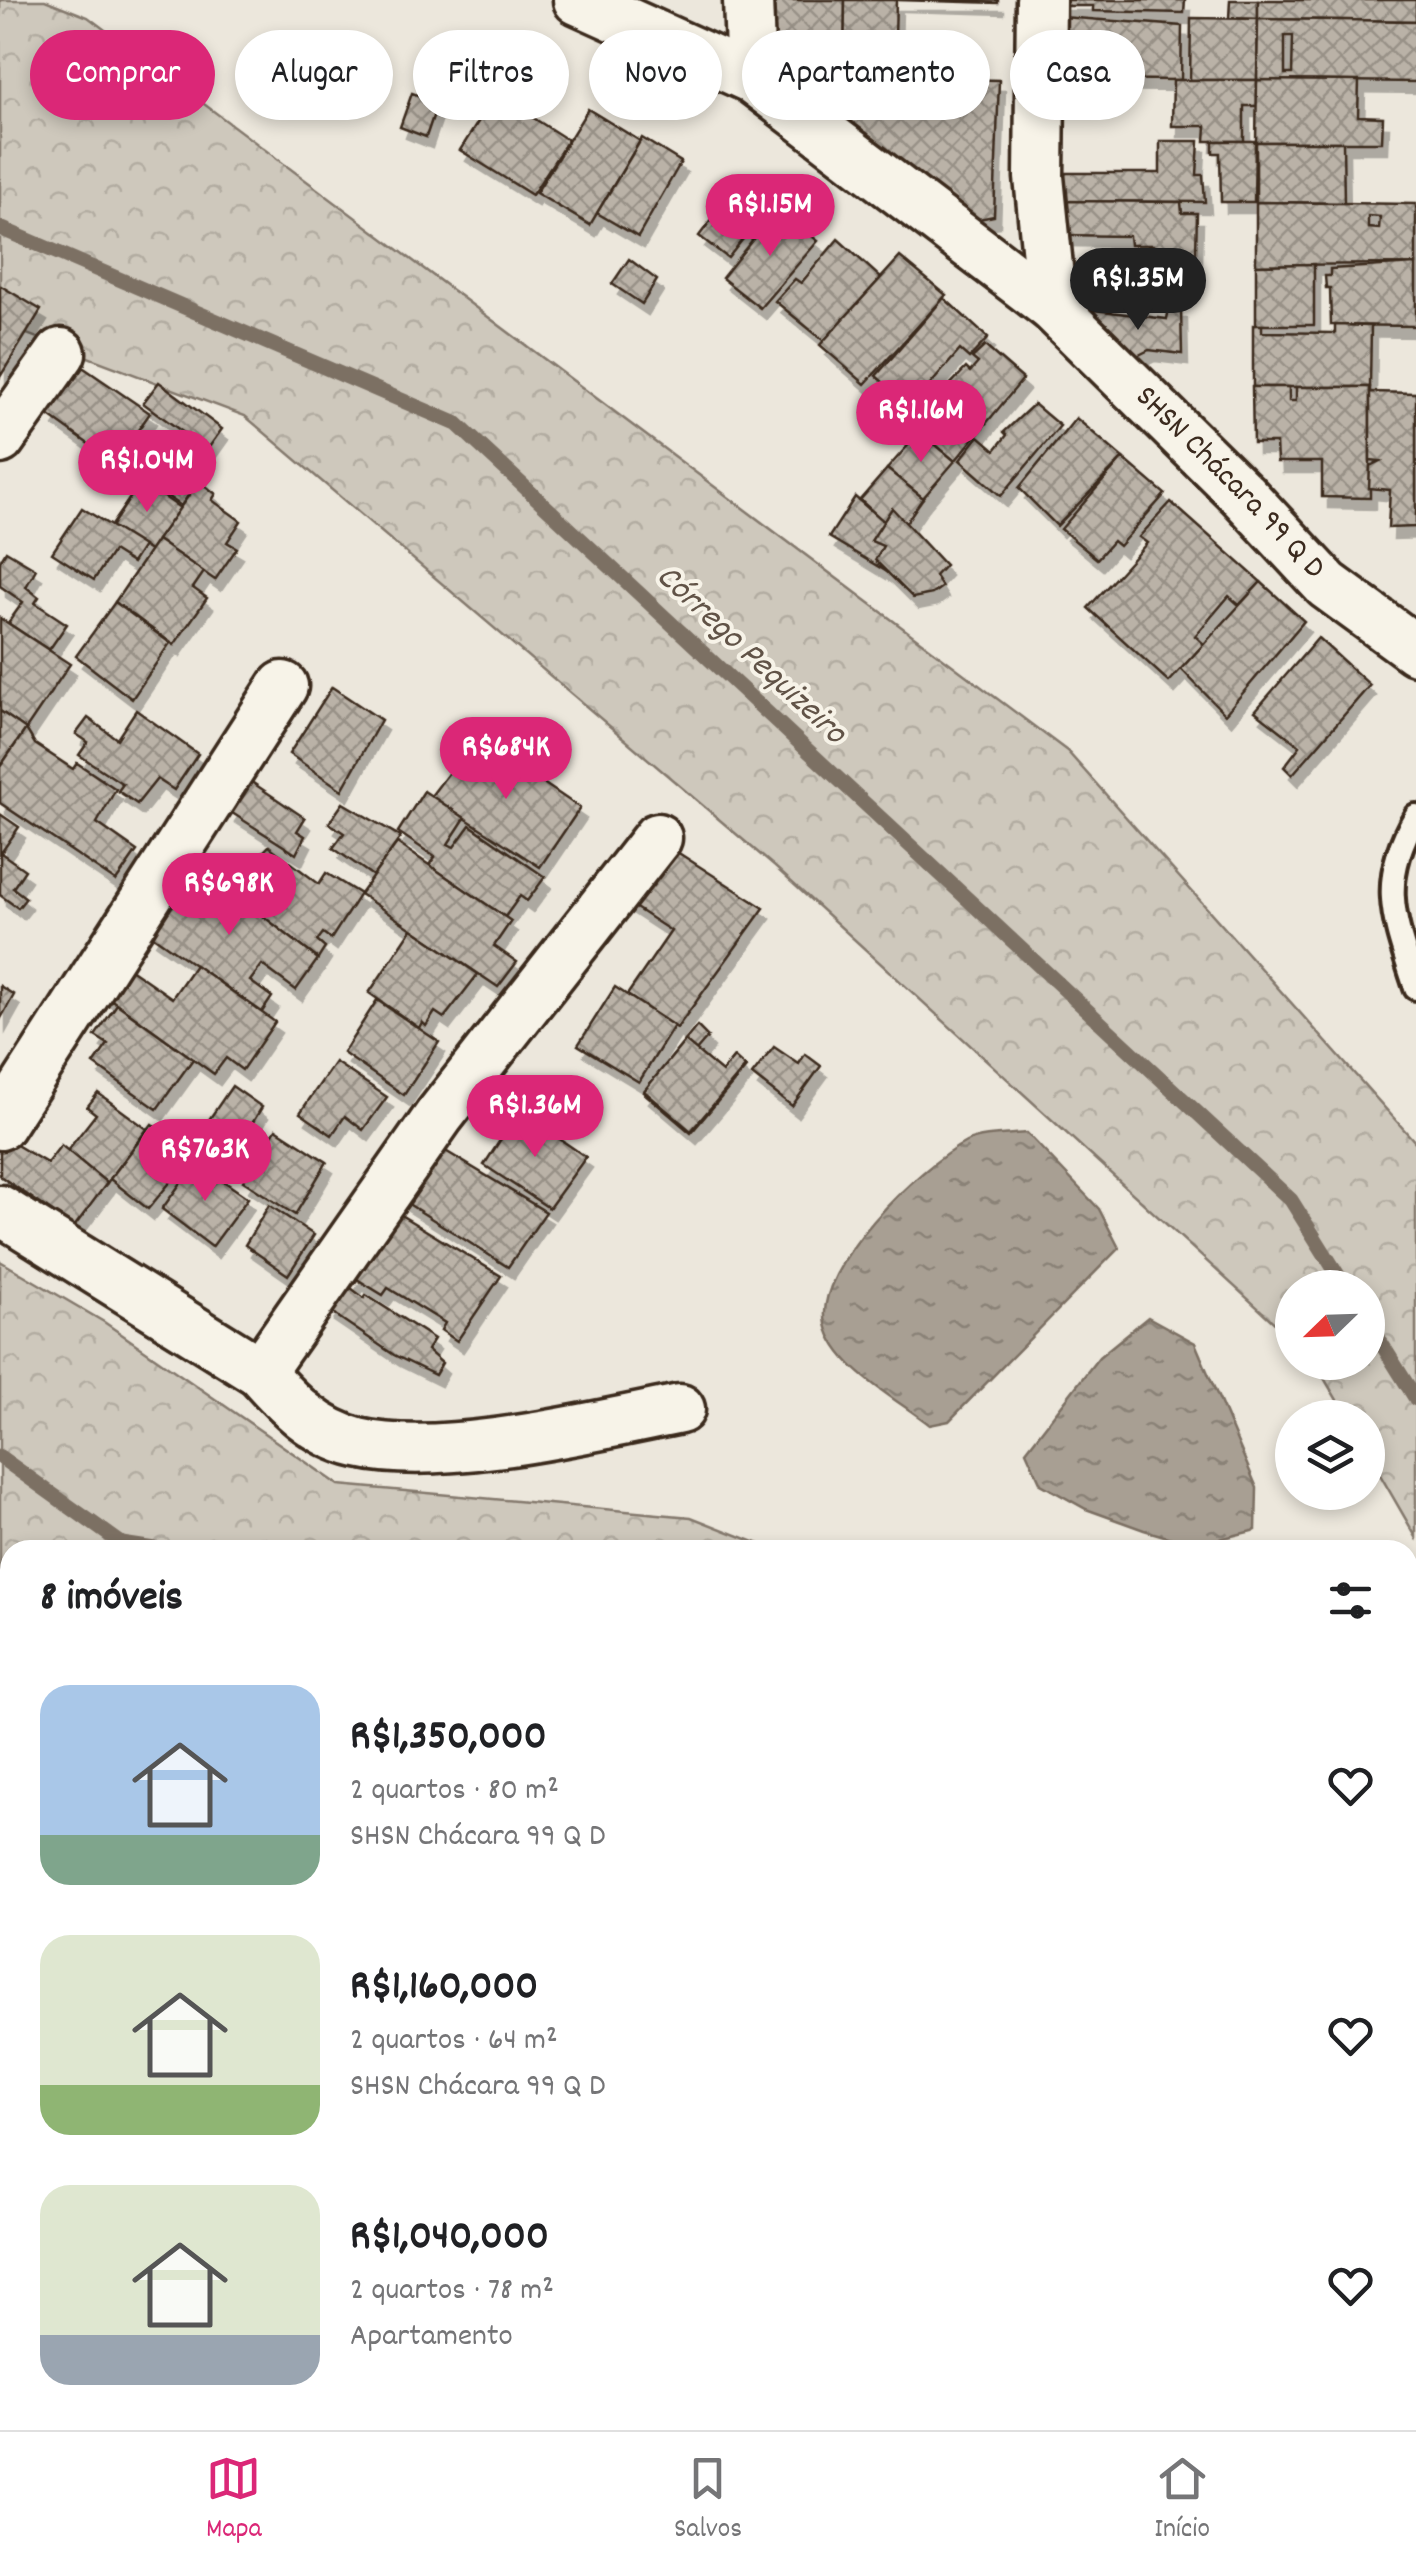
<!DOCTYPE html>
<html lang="pt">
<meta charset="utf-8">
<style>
body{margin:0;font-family:Dekko,sans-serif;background:#f2f2f2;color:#202124;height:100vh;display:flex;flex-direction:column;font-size:38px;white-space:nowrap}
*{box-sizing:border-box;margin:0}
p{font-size:32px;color:#757577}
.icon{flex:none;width:55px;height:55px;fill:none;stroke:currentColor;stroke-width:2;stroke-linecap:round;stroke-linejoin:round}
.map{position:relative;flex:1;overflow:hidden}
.drawer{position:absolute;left:0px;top:1540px;width:1418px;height:890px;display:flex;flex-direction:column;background:#fff;border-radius:30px 30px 0 0;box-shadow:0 5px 15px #0003}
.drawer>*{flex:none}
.top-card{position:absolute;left:30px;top:30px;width:1358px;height:90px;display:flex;gap:20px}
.needle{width:65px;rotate:247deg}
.controls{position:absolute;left:1275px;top:1270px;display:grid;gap:20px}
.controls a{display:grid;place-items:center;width:110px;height:110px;border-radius:50%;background:#fff;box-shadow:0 5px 15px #0003;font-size:50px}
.price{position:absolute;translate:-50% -85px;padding:0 22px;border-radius:35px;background:#db2777;color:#fff;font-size:32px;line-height:65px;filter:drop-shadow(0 2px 5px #0008)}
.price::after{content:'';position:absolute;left:50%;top:60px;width:30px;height:22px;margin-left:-15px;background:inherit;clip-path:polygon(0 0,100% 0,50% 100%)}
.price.on{background:#222;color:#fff}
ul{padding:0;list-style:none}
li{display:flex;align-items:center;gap:30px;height:250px;padding:0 40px}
li span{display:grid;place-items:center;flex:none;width:280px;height:200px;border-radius:30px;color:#555}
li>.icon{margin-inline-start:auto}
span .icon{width:120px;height:120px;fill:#fffc;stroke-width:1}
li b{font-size:42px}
h2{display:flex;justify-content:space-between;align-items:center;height:120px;padding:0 40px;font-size:42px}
.tag{padding:0 35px;border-radius:45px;background:#fff;box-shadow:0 5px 15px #0003;font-size:35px;line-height:90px}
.tag.on{background:#db2777;color:#fff}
.menu{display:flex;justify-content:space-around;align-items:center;height:140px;border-top:2px solid #e0e0e0;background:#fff;font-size:28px;color:#757577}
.menu a{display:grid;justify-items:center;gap:5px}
.menu .on{color:#db2777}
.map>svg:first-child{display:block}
</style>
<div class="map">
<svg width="1416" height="2430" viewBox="0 0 1416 2430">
<defs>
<pattern id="forest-crowns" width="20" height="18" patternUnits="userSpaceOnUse" patternTransform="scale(2.5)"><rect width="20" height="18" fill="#cec8bc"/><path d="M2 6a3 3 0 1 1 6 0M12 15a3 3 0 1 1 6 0" fill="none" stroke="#b2aca1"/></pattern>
<pattern id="water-ripples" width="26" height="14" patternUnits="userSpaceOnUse" patternTransform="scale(2.5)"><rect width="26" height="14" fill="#a89f93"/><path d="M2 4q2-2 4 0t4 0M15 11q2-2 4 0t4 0" fill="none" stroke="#8a8277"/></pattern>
<pattern id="building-cross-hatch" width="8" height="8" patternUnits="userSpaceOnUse" patternTransform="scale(2.5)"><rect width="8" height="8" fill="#bab2a7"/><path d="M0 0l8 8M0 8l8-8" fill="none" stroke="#989187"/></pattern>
<filter id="shadow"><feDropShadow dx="6" dy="11" stdDeviation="0" flood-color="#0004"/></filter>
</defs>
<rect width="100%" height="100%" fill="#ece7dc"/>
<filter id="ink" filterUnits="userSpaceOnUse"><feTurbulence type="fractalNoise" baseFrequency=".01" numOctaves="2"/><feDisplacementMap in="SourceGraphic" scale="20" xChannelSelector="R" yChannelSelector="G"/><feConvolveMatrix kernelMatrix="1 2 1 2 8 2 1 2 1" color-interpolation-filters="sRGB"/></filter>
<g filter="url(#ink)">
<!-- forest -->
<g fill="url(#forest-crowns)" stroke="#84796d" stroke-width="2.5">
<path d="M 0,0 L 45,0 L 88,17 L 1067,751 L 1416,1143 L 1416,1537 L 1368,1454 L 1368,1418 L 1347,1417 L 1315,1363 L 1368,1362 L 1368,1288 L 1292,1288 L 1292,1339 L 775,867 L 245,416 L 0,324 Z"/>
<path d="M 0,1261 L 104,1322 L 339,1485 L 691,1517 L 775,1550 L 10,1550 L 10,1634 L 0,1633 Z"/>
<path d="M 1416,1602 L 1416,2077 L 1408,2073 L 1408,1607 Z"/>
</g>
<!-- water -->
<g fill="url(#water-ripples)" stroke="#7c7064" stroke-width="2.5">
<path d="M 1027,1133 L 1099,1209 L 1119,1248 L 949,1421 L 930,1425 C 897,1399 836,1368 826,1324 C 813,1268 920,1166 966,1142 C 982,1134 1009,1135 1027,1133 Z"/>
<path d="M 1148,1317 L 1195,1343 L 1257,1488 L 1256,1530 L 1208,1542 L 1181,1541 L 1144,1530 L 1086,1509 L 1041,1484 L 1026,1451 L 1099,1357 Z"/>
</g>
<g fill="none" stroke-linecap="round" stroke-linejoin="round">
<!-- stream -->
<g stroke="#7c7064" stroke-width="15">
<path d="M 0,228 L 457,424 L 1291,1200 L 1346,1288"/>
<path d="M 1368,1322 L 1416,1399"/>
<path d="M 0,1457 L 122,1544 L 161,1550"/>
<path d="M 1408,1758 L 1416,1760"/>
</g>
</g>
<!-- building -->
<g fill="url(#building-cross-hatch)" stroke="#3b2a1e" stroke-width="2.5" fill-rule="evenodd" filter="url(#shadow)">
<path d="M 766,0 L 845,0 L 844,127 L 805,85 L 802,69 L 776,67 Z"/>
<path d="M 845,0 L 896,0 L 894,77 L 844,76 Z"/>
<path d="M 897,0 L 998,0 L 998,3 Z"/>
<path d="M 1063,0 L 1185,0 L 1184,13 L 1093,11 L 1093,6 L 1062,6 Z"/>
<path d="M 1230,0 L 1258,0 L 1258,19 L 1229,18 Z"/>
<path d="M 1258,0 L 1416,0 L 1416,21 L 1258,19 Z"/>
<path d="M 1062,17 L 1182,26 L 1181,80 L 1062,79 Z"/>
<path d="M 1191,18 L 1258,19 L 1257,80 L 1190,80 Z"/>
<path d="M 1258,19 L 1416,21 L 1416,82 L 1257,80 ZM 1285,36 L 1293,36 L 1292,74 L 1285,74 Z"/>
<path d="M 844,76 L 999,80 L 994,216 L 974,220 L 844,127 Z"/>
<path d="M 1173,80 L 1257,80 L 1257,106 L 1244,106 L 1244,141 L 1205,141 L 1206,126 L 1172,126 Z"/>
<path d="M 1257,80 L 1359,81 L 1358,116 L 1383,117 L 1382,142 L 1256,142 Z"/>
<path d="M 412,93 L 438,102 L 426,137 L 400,127 Z"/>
<path d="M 496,94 L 568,140 L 532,195 L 460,150 Z"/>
<path d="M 588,109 L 640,141 L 590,225 L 536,193 Z"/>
<path d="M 642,138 L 681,162 L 638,237 L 597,213 Z"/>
<path d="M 1160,141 L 1199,141 L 1197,175 L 1203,175 L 1205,202 L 1059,201 L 1061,173 L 1160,173 Z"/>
<path d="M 1213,141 L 1255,141 L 1254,202 L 1221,202 L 1220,153 L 1213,153 Z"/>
<path d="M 1256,142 L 1343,142 L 1344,203 L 1256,202 Z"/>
<path d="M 739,183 L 772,211 L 762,224 L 758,220 L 728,258 L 699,236 Z"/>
<path d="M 1059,201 L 1181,202 L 1182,213 L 1197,213 L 1196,254 L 1153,254 L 1153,245 L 1130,245 L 1129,236 L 1057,235 Z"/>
<path d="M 1256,202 L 1416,204 L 1416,264 L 1256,265 ZM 1368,216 L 1380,217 L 1379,229 L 1368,228 Z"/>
<path d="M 777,209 L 818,241 L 760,308 L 722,278 Z"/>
<path d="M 838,239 L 881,278 L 824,341 L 775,301 L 795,279 L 801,283 Z"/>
<path d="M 900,257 L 946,295 L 865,384 L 820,345 Z"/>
<path d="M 629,259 L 657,280 L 642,304 L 612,284 Z"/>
<path d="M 1314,264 L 1314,325 L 1256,325 L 1256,265 Z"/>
<path d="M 1416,264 L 1416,326 L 1331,325 L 1330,288 L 1326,288 L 1325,276 L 1330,276 L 1330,269 Z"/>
<path d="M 1,286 L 41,310 L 0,377 L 0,288 Z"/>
<path d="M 944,298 L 988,338 L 969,358 L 960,350 L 911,407 L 876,376 Z"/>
<path d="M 1078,308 L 1167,319 L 1169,308 L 1181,308 L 1182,354 L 1149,350 L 1137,356 L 1133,373 Z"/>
<path d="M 1253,325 L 1262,325 L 1262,332 L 1335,333 L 1335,325 L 1371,326 L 1370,387 L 1253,387 Z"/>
<path d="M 985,346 L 1023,379 L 955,461 L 920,432 L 952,395 L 946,389 L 966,368 L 970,372 L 978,363 L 972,358 Z"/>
<path d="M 81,366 L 150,413 L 115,463 L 48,415 Z"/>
<path d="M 159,382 L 222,429 L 207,450 L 143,403 Z"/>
<path d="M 1252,387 L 1289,387 L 1289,401 L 1296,401 L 1296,387 L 1370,387 L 1370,498 L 1322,497 L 1322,462 L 1277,462 L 1276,443 L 1253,443 Z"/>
<path d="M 1370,392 L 1416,393 L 1416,527 L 1388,528 L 1390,490 L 1369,488 L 1370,466 L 1380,461 L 1370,460 Z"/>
<path d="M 1034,404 L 1060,426 L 1001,496 L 960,460 L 979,436 L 995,450 L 1007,435 L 1004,432 Z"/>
<path d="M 1076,418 L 1123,458 L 1057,526 L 1019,488 Z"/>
<path d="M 920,432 L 955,461 L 923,498 L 887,469 Z"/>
<path d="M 140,442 L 170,463 L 175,457 L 184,463 L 178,470 L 190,478 L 196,471 L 203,477 L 180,508 L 122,468 Z"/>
<path d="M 141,442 L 198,481 L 181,506 L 123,466 Z"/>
<path d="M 1123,458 L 1165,494 L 1119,546 L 1113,541 L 1097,559 L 1061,529 Z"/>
<path d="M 887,469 L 923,498 L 898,534 L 860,500 Z"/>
<path d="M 143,479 L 181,506 L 150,551 L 112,524 Z"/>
<path d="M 141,481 L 180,508 L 150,551 L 111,527 Z"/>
<path d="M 199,481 L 216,494 L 212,500 L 241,521 L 227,542 L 237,548 L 215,580 L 157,540 Z"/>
<path d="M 855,497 L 898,534 L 889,547 L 901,555 L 889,573 L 829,537 Z"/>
<path d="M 1171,502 L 1261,582 L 1239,605 L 1229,596 L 1195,636 L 1204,644 L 1169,682 L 1088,608 L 1147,543 L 1139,537 Z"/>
<path d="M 82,508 L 143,546 L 132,563 L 113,551 L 94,580 L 52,553 Z"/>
<path d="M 892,508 L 945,565 L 935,576 L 942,587 L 932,594 L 913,598 L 875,560 L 883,546 L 871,541 Z"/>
<path d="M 157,540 L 204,572 L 193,588 L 207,598 L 174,645 L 115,602 Z"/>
<path d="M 6,551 L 36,569 L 26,587 L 39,597 L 35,603 L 67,624 L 49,650 L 8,623 L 23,602 L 0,586 L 0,561 Z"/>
<path d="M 1261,582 L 1304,621 L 1225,714 L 1181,669 Z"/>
<path d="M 115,602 L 170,643 L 132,699 L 76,656 Z"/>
<path d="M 0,618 L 70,664 L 26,729 L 0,711 Z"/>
<path d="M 1318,638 L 1370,685 L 1292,775 L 1284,767 L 1300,746 L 1255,711 Z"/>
<path d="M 332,687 L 381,720 L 342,790 L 289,754 Z"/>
<path d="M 136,710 L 198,754 L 174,790 L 157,779 L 137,804 L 118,791 L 123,784 L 79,755 L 88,742 L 76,734 L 88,718 L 117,739 Z"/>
<path d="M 0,711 L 26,729 L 0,767 Z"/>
<path d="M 26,729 L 35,744 L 73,769 L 77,763 L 116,789 L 97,823 L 137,851 L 116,881 L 0,803 L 0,767 Z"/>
<path d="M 476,737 L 580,808 L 540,867 L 431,796 Z"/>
<path d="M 250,781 L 305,818 L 297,831 L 305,836 L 296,854 L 229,811 Z"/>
<path d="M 424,791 L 465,818 L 448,844 L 454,847 L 470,825 L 545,877 L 527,901 L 520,896 L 505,917 L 429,865 L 435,857 L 398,832 Z"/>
<path d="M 343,803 L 401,837 L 373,876 L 333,848 L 344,833 L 329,823 Z"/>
<path d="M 0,814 L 19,827 L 1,853 L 25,870 L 13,888 L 26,898 L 18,908 L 0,895 Z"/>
<path d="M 660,841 L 764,908 L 677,1028 L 627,995 L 671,931 L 622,899 Z"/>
<path d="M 397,843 L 511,921 L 494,946 L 517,962 L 498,987 L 360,894 Z"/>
<path d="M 269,846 L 319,884 L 326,873 L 360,894 L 331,939 L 323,933 L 317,941 L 325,948 L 318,959 L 246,903 L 249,900 L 231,885 Z"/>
<path d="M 195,863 L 318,959 L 296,990 L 262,965 L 250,981 L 272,997 L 262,1012 L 150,934 Z"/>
<path d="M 412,929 L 478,974 L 444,1018 L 435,1012 L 426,1026 L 422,1022 L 419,1028 L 369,993 Z"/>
<path d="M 123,964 L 172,998 L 195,965 L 275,1022 L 242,1070 L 226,1058 L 214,1074 L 102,993 Z"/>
<path d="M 0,986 L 14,995 L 0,1020 Z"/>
<path d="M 615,987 L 674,1026 L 639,1082 L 578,1045 Z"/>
<path d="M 377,1000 L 439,1042 L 404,1095 L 343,1053 Z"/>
<path d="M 117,1004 L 193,1059 L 157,1109 L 94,1064 L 108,1044 L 95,1036 Z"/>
<path d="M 697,1026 L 708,1037 L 695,1052 L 721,1073 L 733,1058 L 746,1068 L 691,1133 L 643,1092 Z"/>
<path d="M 685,1041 L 722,1072 L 734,1057 L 745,1067 L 691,1131 L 644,1091 Z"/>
<path d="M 774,1047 L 799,1064 L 805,1054 L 821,1066 L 792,1106 L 752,1075 Z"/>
<path d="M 335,1062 L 387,1097 L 363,1130 L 345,1116 L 332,1135 L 300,1113 Z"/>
<path d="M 232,1086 L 262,1107 L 227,1165 L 193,1143 Z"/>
<path d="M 98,1093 L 147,1129 L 107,1183 L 67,1151 L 96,1114 L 87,1107 Z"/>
<path d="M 519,1111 L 586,1157 L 549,1208 L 484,1165 Z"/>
<path d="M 152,1124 L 193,1155 L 148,1209 L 110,1179 Z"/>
<path d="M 276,1129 L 327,1162 L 295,1215 L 243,1181 Z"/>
<path d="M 8,1140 L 47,1163 L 61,1145 L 107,1183 L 74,1227 L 0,1176 L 0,1152 Z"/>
<path d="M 439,1147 L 546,1212 L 508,1267 L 402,1200 Z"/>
<path d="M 196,1162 L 248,1198 L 212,1247 L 162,1209 Z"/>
<path d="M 269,1205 L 314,1235 L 288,1275 L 245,1245 Z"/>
<path d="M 394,1211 L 501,1276 L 457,1341 L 441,1330 L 445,1323 L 388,1288 L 383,1295 L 352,1276 Z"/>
<path d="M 352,1276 L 357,1280 L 351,1288 L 364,1298 L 366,1295 L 434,1339 L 427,1350 L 442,1363 L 435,1375 L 394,1355 L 328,1310 Z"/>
<path d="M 247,2420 L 306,2420 L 308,2430 L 249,2430 Z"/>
<path d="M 557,2420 L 635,2420 L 632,2430 L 554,2430 Z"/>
<path d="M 635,2420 L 714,2420 L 712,2430 L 632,2430 Z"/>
<path d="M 794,2420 L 873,2420 L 870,2430 L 791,2430 Z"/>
<path d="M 965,2420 L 1031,2420 L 1029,2430 L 971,2430 L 973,2422 Z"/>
<path d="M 1110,2420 L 1190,2420 L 1173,2430 L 1107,2430 Z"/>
<path d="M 1198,2420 L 1202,2420 L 1235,2430 L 1195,2430 Z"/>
</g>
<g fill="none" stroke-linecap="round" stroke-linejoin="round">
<defs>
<path id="lane" d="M 1416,816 C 1377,882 1394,920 1416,988"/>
<g id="street">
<path id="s1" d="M 578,0 L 751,78 L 1052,307 L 1242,494 L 1327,585 L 1416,650"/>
<path d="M 748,0 L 751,78"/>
<path d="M 1041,0 L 1039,177 L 1052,307"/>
<path d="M 0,439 L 61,353"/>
<path d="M 0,1125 L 283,686"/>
<path d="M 0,1210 L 260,1372 C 287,1403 316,1433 358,1443 C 441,1463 595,1426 680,1409"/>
<path d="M 260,1372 L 439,1116 L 657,838"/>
<path d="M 388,2425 L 408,2430"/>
</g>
</defs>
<!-- lane casing -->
<use href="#lane" stroke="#3b2a1e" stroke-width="30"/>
<!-- street casing -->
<use href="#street" stroke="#3b2a1e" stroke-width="55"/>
<!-- lane -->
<use href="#lane" stroke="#f7f3e8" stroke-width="22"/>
<!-- street -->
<use href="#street" stroke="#f7f3e8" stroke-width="48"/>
</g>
</g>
<g text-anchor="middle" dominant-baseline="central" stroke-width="8" stroke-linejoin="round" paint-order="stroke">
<!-- street labels -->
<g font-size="32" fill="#3b2a1e" stroke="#f7f3e8">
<text stroke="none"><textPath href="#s1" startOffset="818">SHSN Chácara 99 Q D</textPath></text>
</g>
<!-- water labels -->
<g font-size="35" font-style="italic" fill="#615347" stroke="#f7f3e8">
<text transform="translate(750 656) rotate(43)">Córrego Pequizeiro</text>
</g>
</g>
</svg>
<div class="controls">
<a><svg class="needle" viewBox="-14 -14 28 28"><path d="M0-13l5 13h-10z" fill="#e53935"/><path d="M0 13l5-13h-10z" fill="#757577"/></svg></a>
<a><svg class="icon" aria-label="layers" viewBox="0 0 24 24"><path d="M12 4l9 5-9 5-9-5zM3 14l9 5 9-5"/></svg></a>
</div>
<b class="price" style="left:770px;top:259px">R$1.15M</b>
<b class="price on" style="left:1138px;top:333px">R$1.35M</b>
<b class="price" style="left:921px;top:465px">R$1.16M</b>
<b class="price" style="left:147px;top:515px">R$1.04M</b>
<b class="price" style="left:506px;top:802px">R$684K</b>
<b class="price" style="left:229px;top:938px">R$698K</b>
<b class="price" style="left:535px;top:1160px">R$1.36M</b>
<b class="price" style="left:205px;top:1204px">R$763K</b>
<div class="top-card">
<a class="tag on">Comprar</a>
<a class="tag">Alugar</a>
<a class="tag">Filtros</a>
<a class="tag">Novo</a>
<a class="tag">Apartamento</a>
<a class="tag">Casa</a>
</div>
<section class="drawer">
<h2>8 imóveis<svg class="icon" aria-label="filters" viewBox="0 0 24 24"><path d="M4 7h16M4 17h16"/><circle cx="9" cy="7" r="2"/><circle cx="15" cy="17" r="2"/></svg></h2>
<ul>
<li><span style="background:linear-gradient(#a9c7e8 75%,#7fa58c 0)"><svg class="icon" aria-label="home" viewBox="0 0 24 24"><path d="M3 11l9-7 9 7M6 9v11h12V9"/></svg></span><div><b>R$1,350,000</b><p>2 quartos · 80 m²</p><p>SHSN Chácara 99 Q D</p></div><svg class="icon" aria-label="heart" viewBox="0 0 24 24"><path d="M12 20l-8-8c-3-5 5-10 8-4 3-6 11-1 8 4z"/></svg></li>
<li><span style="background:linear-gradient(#dfe7d0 75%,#8fb573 0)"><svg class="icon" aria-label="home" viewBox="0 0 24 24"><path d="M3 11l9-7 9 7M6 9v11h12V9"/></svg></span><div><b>R$1,160,000</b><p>2 quartos · 64 m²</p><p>SHSN Chácara 99 Q D</p></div><svg class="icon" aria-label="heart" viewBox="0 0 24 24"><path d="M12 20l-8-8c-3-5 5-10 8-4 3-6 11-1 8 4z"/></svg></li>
<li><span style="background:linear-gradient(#dfe7d0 75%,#9aa5b1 0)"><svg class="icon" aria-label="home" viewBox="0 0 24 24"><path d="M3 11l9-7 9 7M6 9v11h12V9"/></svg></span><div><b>R$1,040,000</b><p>2 quartos · 78 m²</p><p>Apartamento</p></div><svg class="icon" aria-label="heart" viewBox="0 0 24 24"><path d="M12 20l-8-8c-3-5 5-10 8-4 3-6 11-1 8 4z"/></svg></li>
</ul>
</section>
</div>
<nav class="menu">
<a class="on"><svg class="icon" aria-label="map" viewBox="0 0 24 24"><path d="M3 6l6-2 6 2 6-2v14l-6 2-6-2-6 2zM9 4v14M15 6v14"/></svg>Mapa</a>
<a><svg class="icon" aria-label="saved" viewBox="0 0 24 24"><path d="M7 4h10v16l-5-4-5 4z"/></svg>Salvos</a>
<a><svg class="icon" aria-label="home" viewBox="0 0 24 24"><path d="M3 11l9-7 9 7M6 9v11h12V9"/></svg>Início</a>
</nav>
